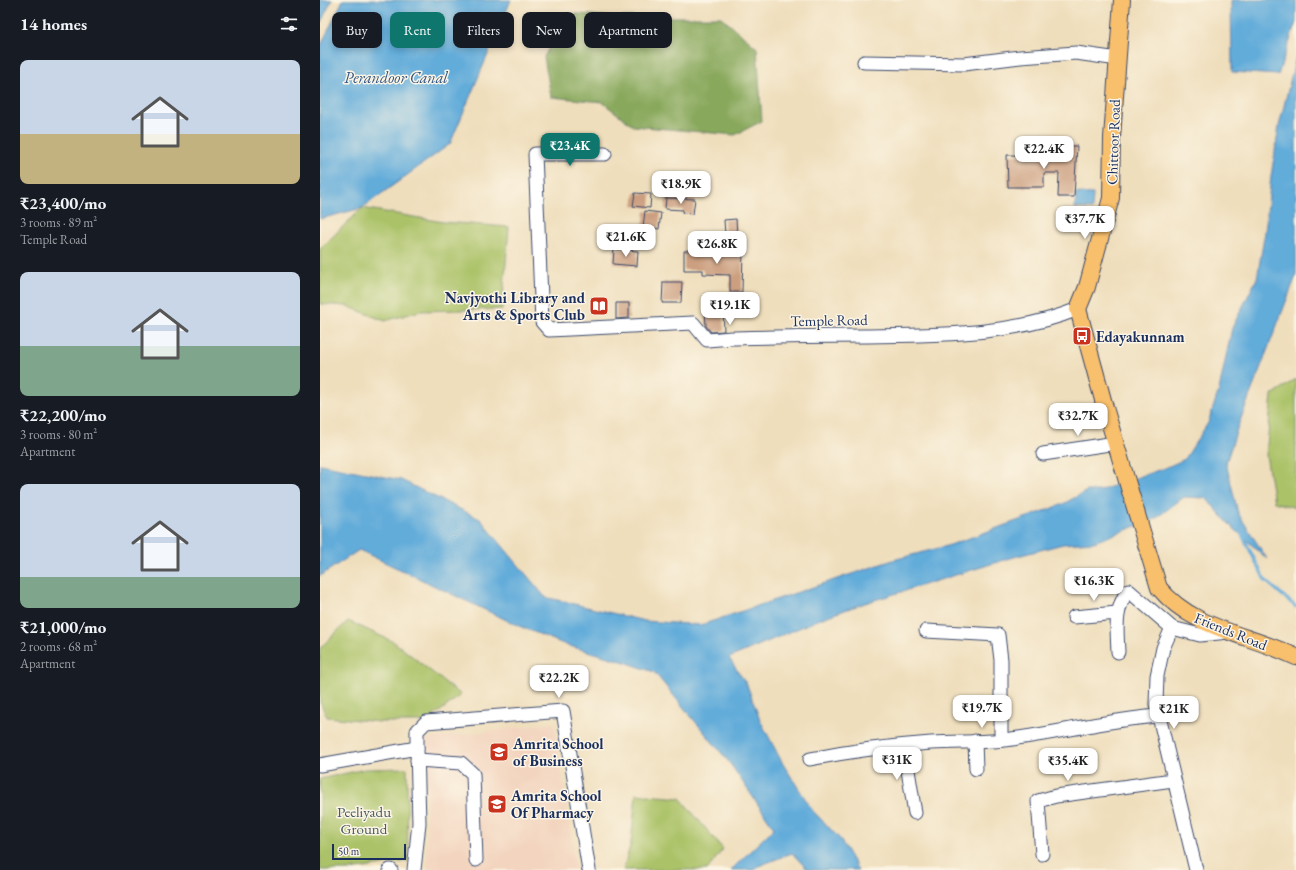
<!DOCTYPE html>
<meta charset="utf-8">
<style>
body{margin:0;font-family:"EB Garamond",serif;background:#20242c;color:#f1f3f6;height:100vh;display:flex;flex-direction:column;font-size:15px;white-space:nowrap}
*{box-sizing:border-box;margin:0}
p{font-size:13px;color:#9ea1a6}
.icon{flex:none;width:22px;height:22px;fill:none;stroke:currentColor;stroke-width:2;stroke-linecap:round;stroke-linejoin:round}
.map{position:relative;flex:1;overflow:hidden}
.side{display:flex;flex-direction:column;background:#171b24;width:320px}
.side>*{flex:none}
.guide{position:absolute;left:12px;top:12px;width:380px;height:36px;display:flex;gap:8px}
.scale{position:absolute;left:12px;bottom:10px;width:74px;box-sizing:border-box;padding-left:4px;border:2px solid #1b2f5e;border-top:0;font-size:11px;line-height:14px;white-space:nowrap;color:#1b2f5e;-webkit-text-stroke:3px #fcf5e5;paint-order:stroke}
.price{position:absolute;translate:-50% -34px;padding:0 9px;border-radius:8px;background:#fff;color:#222;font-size:13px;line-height:26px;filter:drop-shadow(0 1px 2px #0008)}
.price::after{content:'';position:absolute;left:50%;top:24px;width:12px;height:9px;margin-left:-6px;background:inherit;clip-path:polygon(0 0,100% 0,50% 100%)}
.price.current{background:#0f766e;color:#fff}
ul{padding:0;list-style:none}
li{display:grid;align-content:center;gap:8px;height:212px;padding:0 20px}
li span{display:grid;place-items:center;height:124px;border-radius:8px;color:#555}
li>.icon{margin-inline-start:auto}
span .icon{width:72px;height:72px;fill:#fffc;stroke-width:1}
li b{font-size:17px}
h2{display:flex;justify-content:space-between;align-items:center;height:48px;padding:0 20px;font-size:17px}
.tag{padding:0 14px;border-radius:8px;background:#171b24;box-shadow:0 2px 6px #0003;font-size:14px;line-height:36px}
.tag.current{background:#0f766e;color:#fff}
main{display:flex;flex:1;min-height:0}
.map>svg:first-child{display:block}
</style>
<main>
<section class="side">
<h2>14 homes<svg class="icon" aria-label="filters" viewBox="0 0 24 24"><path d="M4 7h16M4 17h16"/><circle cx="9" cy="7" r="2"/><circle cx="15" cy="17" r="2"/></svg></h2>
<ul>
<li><span style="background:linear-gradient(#c9d6e8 60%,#c2b280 0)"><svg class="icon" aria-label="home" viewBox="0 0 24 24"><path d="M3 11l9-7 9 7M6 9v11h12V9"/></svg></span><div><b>₹23,400/mo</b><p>3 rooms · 89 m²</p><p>Temple Road</p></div></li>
<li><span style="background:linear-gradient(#c9d6e8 60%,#7fa58c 0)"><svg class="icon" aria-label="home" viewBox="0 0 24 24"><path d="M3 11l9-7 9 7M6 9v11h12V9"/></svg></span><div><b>₹22,200/mo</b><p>3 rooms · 80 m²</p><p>Apartment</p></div></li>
<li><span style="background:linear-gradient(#c9d6e8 75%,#7fa58c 0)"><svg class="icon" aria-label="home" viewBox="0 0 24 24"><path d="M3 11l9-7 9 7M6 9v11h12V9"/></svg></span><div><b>₹21,000/mo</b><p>2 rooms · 68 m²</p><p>Apartment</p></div></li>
</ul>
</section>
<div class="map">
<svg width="976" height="870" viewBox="0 0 976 870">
<rect width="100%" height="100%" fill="#fcf5e5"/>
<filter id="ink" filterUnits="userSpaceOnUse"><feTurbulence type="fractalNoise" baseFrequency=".025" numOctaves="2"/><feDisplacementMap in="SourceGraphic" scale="8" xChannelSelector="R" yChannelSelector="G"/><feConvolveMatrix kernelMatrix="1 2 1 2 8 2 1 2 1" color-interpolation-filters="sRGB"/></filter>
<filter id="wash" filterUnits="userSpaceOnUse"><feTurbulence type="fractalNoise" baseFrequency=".012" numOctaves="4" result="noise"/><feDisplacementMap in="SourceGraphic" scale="16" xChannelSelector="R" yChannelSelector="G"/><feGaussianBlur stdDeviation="0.9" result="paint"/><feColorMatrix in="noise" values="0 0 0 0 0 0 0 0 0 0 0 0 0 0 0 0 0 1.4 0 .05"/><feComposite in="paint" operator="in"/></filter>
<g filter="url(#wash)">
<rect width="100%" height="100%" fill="#efdebc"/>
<!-- built -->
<path fill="#f3d4be" d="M 234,723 L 256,870 L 107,870 L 106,739 Z"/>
<!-- green -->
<g fill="#abc267" stroke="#637862">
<path d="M 42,208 L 123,222 L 189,227 L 182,309 L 100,311 L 65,321 L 27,306 L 0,304 L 0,249 Z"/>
<path d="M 976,379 L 976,508 L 954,502 L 946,455 L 952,395 Z"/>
<path d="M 28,621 L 74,642 L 141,695 L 106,722 L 60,722 L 7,717 L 0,702 L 0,648 Z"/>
<path d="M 87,768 L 88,861 L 30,870 L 0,870 L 0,779 L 45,769 Z"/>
<path d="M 316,794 L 360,798 L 403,849 L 387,870 L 303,870 L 311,843 Z"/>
</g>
<!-- forest -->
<path fill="#88a85c" stroke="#526c5d" d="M 247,13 L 295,17 L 401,17 L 437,48 L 442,121 L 415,135 L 313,126 L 282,102 L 231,97 L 224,57 Z"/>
<!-- water -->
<g fill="#62acda" stroke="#3e6e9c">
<path d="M 0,0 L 12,0 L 0,24 Z"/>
<path d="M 23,0 L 191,0 L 130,144 L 42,208 L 0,219 L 0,47 Z"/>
<path d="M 911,0 L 976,0 L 976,22 L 958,75 L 912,72 Z"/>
<path d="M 976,57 L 976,276 L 918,426 L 906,463 L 918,513 L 947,559 L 909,524 L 886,498 L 864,497 L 835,519 L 774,542 L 743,544 L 694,557 L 545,603 L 505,617 L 409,658 L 427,685 L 440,720 L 463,764 L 493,811 L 520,839 L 538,870 L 488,870 L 472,853 L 441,865 L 435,870 L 411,870 L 454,828 L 409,762 L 334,672 L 302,661 L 246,645 L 199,626 L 39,550 L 0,576 L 0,464 L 81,480 L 160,519 L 225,597 L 325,621 L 381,625 L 573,560 L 630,545 L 741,505 L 767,491 L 779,491 L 847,467 L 865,459 L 888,423 L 899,390 L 912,328 L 937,278 L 945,232 L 951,176 L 959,126 Z"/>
<path d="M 756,193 L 773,194 L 772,209 L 755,208 Z"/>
</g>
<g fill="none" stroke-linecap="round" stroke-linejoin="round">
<!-- stream -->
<path stroke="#62acda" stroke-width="3" d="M 920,531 L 945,580 L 976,607"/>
</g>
<g id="blocks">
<!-- building -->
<g fill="#cc9f80">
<path d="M 735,146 L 757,146 L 754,197 L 738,197 L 739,173 L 724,173 L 724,187 L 688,187 L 687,155 L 735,156 Z"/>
<path d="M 315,193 L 331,194 L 330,208 L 313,206 Z"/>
<path d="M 346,198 L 375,199 L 373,214 L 362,213 L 363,210 L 345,209 Z"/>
<path d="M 325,211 L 341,213 L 339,229 L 323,227 Z"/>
<path d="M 416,219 L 417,234 L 405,235 L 404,220 Z"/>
<path d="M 383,248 L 401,248 L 401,252 L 423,251 L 422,292 L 410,292 L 410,275 L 383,274 L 383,270 L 364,270 L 364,251 L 383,250 Z"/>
<path d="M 294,249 L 318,251 L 317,266 L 293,264 Z"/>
<path d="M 343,282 L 362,282 L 361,303 L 342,303 Z"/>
<path d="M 296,303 L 309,303 L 309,318 L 296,319 Z"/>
<path d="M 403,309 L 404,331 L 391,332 L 386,326 L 385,310 Z"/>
</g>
</g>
</g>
<g filter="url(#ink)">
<use href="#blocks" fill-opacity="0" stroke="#3b496c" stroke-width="1"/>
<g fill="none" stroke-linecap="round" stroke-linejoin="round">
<defs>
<g id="minor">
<path d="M 544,62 L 644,64 L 700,57 L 756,53 L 798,59"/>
<path d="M 285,154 L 215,154 L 222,322 L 229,330 L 373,323 L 387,340 L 412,338 C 457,337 501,336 546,336 C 617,335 692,336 758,309"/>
<path d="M 723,454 L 796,443"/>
<path d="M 754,617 L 797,613"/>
<path d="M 606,631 L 678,635 L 681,660 L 681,740"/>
<path d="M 798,652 C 797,628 794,611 808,590 L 852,628"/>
<path d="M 655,741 L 656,769"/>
<path d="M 584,746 L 595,813"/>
<path d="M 97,748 L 97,731 L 106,722 L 243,711 L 269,870"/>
<path d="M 490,759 C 530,751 570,746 611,743 C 635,741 660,743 684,740 C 735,734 785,720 837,716"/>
<path d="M 97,760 L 141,763 L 153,774 L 156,860"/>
<path d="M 0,765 L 97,748 L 99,823 L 94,870"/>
<path d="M 722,854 L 718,801 L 736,796 L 853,780"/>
<path d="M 70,870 L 71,870"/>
<path d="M 876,870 L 836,704 L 837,676 L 843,648 L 852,628 L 880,635 L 908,632"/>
</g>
<path id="major" d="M 802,0 L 792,138 L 791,198 L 767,287 L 758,309 L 786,411 L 839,588 C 874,630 929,634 976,657"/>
</defs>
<!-- minor casing -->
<use href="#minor" stroke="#3b496c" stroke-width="15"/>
<!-- major casing -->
<use href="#major" stroke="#3b496c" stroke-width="18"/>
<!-- minor -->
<use href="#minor" stroke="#fff" stroke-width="13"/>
<!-- major -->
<use href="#major" stroke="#f8bf6c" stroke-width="16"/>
</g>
</g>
<!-- icons -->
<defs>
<symbol id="library-square" viewBox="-11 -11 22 22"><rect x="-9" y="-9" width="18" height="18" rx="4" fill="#c8321e" stroke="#fcf5e5"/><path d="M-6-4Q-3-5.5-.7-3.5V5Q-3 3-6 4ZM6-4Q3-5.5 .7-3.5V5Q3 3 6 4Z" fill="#fff"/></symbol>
<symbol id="bus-square" viewBox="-11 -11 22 22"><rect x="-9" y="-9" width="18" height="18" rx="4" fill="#c8321e" stroke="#fcf5e5"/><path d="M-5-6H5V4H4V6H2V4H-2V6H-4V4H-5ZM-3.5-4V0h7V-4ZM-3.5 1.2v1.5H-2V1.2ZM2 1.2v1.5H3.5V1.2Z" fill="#fff"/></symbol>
<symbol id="university-square" viewBox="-11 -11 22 22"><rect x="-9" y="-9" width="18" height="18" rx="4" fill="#c8321e" stroke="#fcf5e5"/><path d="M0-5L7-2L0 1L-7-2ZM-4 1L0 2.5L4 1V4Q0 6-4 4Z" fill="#fff"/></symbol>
</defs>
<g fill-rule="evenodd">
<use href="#library-square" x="268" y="295" width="22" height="22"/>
<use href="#bus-square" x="751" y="325" width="22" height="22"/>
<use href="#university-square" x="168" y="741" width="22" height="22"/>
<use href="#university-square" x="166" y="793" width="22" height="22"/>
</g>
<g text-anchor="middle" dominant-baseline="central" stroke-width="3" stroke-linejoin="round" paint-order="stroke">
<!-- street labels -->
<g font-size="15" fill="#1b2f5e" stroke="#fcf5e5">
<text transform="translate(793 142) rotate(-88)">Chittoor Road</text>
<text transform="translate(509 320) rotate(-1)">Temple Road</text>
<text transform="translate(911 631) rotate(22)">Friends Road</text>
</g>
<!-- poi labels -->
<g font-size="15" font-weight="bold" fill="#1b2f5e" stroke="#fcf5e5" text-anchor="start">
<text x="265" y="297" text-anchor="end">Navjyothi Library and<tspan x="265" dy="17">Arts &amp; Sports Club</tspan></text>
<text x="776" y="336">Edayakunnam</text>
<text x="193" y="743">Amrita School<tspan x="193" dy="17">of Business</tspan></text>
<text x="191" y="795">Amrita School<tspan x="191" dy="17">Of Pharmacy</tspan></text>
</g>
<!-- park labels -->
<g font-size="15" fill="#465b61" stroke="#fcf5e5">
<text x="44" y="811">Peeliyadu<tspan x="44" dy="17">Ground</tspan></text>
</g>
<!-- water labels -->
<g font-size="16" font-style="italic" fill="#305483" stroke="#fcf5e5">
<text x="76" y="77">Perandoor Canal</text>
</g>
</g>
</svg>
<div class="scale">50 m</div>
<b class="price current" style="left:250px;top:167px">₹23.4K</b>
<b class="price" style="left:724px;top:170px">₹22.4K</b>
<b class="price" style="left:361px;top:205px">₹18.9K</b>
<b class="price" style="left:765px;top:240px">₹37.7K</b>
<b class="price" style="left:306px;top:258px">₹21.6K</b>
<b class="price" style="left:397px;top:265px">₹26.8K</b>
<b class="price" style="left:410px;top:326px">₹19.1K</b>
<b class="price" style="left:758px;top:437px">₹32.7K</b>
<b class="price" style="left:774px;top:602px">₹16.3K</b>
<b class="price" style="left:239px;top:699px">₹22.2K</b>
<b class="price" style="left:662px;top:729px">₹19.7K</b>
<b class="price" style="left:854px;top:730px">₹21K</b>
<b class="price" style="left:577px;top:781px">₹31K</b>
<b class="price" style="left:748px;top:782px">₹35.4K</b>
<div class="guide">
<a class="tag">Buy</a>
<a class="tag current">Rent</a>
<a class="tag">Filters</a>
<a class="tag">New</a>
<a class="tag">Apartment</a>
</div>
</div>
</main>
